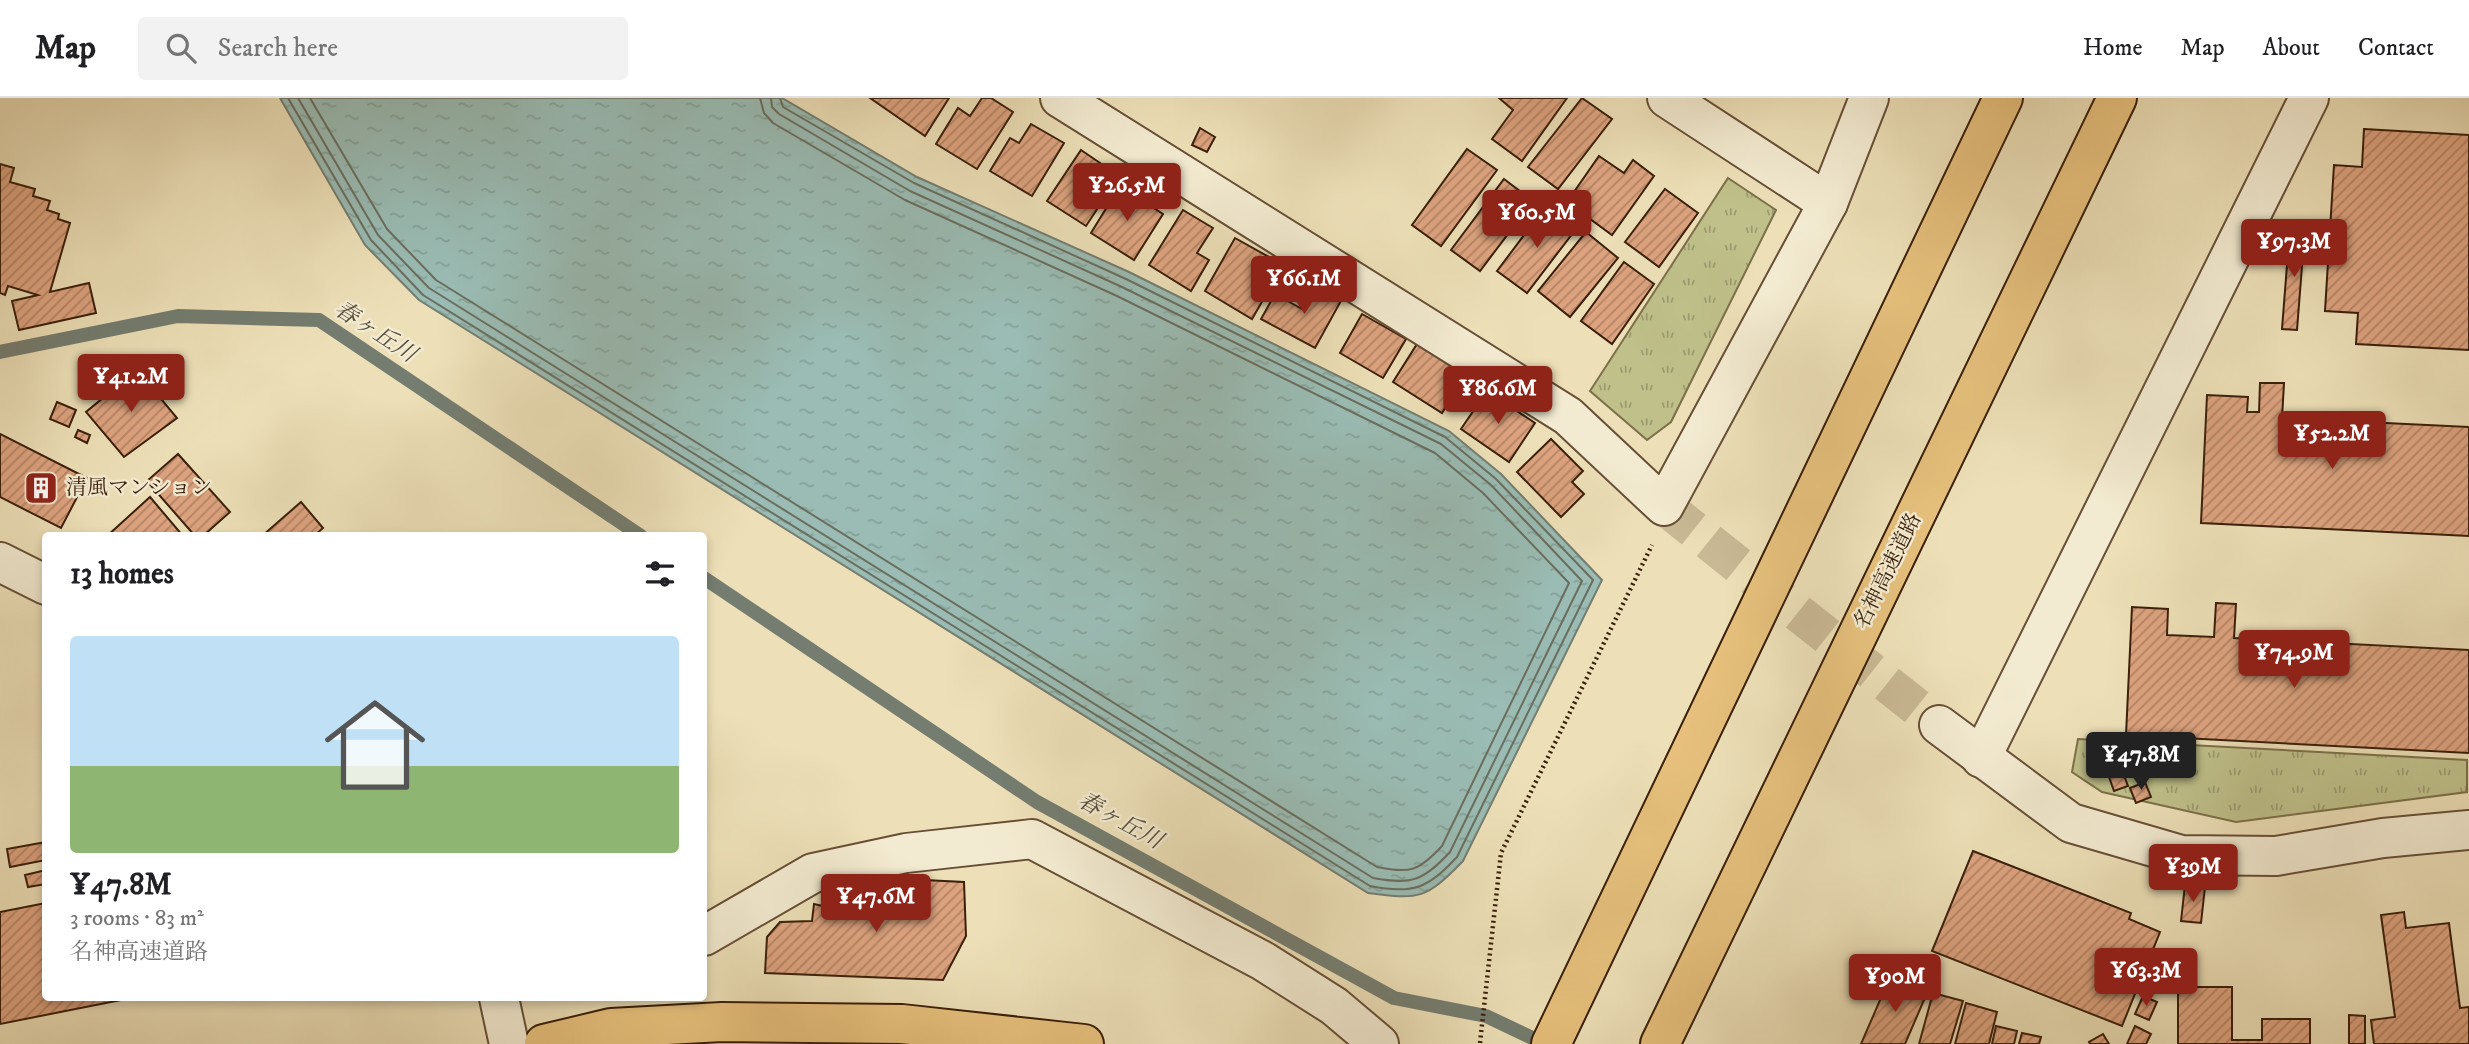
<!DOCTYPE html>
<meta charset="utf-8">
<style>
body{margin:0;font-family:"IM FELL DW Pica","Noto Serif JP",serif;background:#f2f2f2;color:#202124;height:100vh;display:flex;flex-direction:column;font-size:26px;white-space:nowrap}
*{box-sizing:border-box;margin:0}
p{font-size:23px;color:#757577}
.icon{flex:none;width:38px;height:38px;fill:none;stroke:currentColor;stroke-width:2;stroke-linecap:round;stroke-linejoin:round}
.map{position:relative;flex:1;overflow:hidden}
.panel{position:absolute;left:42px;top:434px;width:665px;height:469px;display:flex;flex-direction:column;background:#fff;border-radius:7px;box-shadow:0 4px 10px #0003}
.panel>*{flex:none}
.price{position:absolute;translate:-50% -60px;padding:0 16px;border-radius:7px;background:#8f2418;color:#fff;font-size:23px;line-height:46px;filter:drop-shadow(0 2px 4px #0008)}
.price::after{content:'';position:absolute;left:50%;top:42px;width:21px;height:16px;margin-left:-10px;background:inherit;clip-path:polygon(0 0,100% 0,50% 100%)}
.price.on{background:#222;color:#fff}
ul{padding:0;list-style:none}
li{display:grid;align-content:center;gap:14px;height:371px;padding:0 28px}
li span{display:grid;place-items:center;height:217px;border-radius:7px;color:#555}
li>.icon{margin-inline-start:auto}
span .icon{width:126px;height:126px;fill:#fffc;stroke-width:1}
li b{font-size:30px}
h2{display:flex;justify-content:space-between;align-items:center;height:84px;padding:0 28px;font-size:30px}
header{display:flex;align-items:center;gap:42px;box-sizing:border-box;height:98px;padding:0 35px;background:#fff;border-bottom:2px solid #e0e0e0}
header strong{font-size:33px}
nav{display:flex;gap:38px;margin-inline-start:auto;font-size:24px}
.search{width:490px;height:63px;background:#f2f2f2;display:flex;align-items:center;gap:18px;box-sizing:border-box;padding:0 24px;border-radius:7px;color:#757577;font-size:26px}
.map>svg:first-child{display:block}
</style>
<header>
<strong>Map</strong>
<div class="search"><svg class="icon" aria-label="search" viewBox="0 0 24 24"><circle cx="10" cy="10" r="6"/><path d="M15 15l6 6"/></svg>Search here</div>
<nav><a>Home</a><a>Map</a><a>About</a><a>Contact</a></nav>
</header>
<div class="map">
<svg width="2469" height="946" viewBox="0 0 2469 946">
<defs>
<pattern id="park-tufts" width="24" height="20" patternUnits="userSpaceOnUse" patternTransform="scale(1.75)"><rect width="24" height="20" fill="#bfc08a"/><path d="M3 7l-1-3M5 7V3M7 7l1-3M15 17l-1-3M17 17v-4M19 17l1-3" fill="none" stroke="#9c9b6f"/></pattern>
<pattern id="water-ripples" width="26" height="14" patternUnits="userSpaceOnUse" patternTransform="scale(1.75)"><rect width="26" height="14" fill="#9abcb4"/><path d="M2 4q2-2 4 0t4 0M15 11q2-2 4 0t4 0" fill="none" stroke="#85a199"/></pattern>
<pattern id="building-hatch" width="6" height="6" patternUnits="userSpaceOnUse" patternTransform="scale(1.75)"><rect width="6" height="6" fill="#dda37f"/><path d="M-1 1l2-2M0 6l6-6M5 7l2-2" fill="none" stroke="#b48466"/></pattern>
</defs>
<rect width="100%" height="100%" fill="#ede0b8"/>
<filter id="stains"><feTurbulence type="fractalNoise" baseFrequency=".00286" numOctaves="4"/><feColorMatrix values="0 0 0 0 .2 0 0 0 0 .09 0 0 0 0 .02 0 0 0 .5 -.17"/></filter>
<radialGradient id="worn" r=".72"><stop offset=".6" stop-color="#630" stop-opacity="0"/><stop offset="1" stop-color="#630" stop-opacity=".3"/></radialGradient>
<!-- park -->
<g fill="url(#park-tufts)" stroke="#7c704a" stroke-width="2">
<path d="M 1728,80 L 1776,112 L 1671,324 L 1647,342 L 1590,293 Z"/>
<path d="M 2078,641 L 2467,662 L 2467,694 L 2236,724 L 2102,694 L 2072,674 Z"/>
</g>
<!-- water -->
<path fill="url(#water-ripples)" stroke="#747d70" stroke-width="2" d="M 280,0 L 782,0 L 917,79 L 1129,174 L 1449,333 L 1501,376 L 1602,482 L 1463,763 C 1426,801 1420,802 1368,795 L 419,202 L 365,147 Z"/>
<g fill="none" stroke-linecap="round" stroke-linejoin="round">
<!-- shore -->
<g stroke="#6a6e5f" stroke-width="2">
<path d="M 288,0 L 371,142 L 423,197 L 1370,788 C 1414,796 1427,791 1457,759 L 1593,482 L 1496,381 L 1445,339 L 1126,181 L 914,85 L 783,9 L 780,0"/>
<path d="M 298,0 L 378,137 L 429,190 L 1373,780 C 1412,787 1423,783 1450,754 L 1582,483 L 1491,387 L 1441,346 L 1122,189 L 910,93 L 779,16 L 772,9 L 771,0"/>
<path d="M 310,0 L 387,131 L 436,182 L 1377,769 C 1410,776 1419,773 1442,748 L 1569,485 L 1483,395 L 1435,355 L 1117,198 L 905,102 L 773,25 L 764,15 L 760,0"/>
</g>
<!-- stream -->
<g stroke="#747d70" stroke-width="14">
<path d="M 0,254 L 178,218 L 319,222 L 641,438"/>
<path d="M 704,480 L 1037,704 L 1394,900 L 1486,918 L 1545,946"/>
</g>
</g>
<!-- building -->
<g fill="url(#building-hatch)" stroke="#3a1f0a" stroke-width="2">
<path d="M 870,0 L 949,0 L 925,38 Z"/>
<path d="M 982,0 L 991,0 L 1013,14 L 977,71 L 936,46 L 958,10 L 970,18 Z"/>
<path d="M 1499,0 L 1567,0 L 1522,63 L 1492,41 L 1513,12 Z"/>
<path d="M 1582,0 L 1612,21 L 1558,91 L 1528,69 Z"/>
<path d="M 1031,26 L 1064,45 L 1032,98 L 990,73 L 1010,40 L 1019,45 Z"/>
<path d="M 1200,30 L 1215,39 L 1207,54 L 1192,47 Z"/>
<path d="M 2364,31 L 2469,37 L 2469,252 L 2356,246 L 2358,215 L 2325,213 L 2334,67 L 2362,69 Z"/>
<path d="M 1467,51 L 1497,72 L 1441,148 L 1412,127 Z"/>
<path d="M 1081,52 L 1119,78 L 1086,128 L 1047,103 Z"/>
<path d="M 1599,58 L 1624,75 L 1633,62 L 1654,78 L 1612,137 L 1567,104 Z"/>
<path d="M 0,66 L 14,70 L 10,84 L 35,91 L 33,98 L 50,103 L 47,112 L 59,116 L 58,121 L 70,125 L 50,194 L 89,185 L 96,215 L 19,232 L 12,203 L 38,197 L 8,188 L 5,197 L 0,195 Z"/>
<path d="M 1504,81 L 1533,103 L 1480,173 L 1451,152 Z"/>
<path d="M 1120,88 L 1163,116 L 1134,162 L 1091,135 Z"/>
<path d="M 1665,91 L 1698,115 L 1659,169 L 1625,144 Z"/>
<path d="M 1546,108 L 1576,131 L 1527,195 L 1497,173 Z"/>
<path d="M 1183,112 L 1213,130 L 1197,155 L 1209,162 L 1191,193 L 1149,167 Z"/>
<path d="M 2290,129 L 2305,130 L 2297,232 L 2282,231 Z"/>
<path d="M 1586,134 L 1618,160 L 1570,219 L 1538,193 Z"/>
<path d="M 1235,140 L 1269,159 L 1257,180 L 1271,188 L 1252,221 L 1205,193 Z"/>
<path d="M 1624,164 L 1654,186 L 1612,246 L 1581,223 Z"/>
<path d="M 1315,187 L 1342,201 L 1315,250 L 1261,221 L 1275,196 L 1302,211 Z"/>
<path d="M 1362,216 L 1406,241 L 1383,280 L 1340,255 Z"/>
<path d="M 1417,246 L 1466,277 L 1442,315 L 1393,284 Z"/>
<path d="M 137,272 L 177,320 L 124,359 L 86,314 Z"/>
<path d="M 2260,285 L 2284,285 L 2282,320 L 2469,329 L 2469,438 L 2201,425 L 2207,297 L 2248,299 L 2247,314 L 2259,314 Z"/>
<path d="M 1487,293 L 1535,325 L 1509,364 L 1461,331 Z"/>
<path d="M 57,304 L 76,312 L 69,329 L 50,321 Z"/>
<path d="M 78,332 L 90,337 L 87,345 L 75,339 Z"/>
<path d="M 0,336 L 87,380 L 61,430 L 0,399 Z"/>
<path d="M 1551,341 L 1583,373 L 1572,384 L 1584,396 L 1561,419 L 1517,374 Z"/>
<path d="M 178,356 L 230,414 L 203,438 L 195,438 L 147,383 Z"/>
<path d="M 150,399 L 183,438 L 107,438 Z"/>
<path d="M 301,404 L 323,430 L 314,438 L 262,438 Z"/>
<path d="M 2216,505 L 2236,506 L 2234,540 L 2469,552 L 2469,655 L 2126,637 L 2132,509 L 2168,511 L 2167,537 L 2214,539 Z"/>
<path d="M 2123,675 L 2128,688 L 2114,693 L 2109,679 Z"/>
<path d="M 2145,684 L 2151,699 L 2136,705 L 2130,690 Z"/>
<path d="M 46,744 L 46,762 L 10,769 L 7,751 Z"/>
<path d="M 1973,753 L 2131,815 L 2129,821 L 2160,834 L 2122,928 L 1932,853 Z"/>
<path d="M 46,772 L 46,786 L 28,789 L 25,777 Z"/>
<path d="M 884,780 L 964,784 L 966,838 L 943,882 L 765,875 L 767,839 L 780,824 L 812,823 L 814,806 L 827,809 L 827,797 L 851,798 L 852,792 L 881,792 Z"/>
<path d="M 2185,787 L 2205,789 L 2201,825 L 2181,823 Z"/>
<path d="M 46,805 L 46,900 L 131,900 L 0,926 L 0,814 Z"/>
<path d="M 2404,814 L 2406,830 L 2449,825 L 2460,910 L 2469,909 L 2469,946 L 2374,946 L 2371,922 L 2395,919 L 2381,817 Z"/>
<path d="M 2178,866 L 2189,867 L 2189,889 L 2232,889 L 2232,942 L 2262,942 L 2262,921 L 2310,921 L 2310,946 L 2178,946 Z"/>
<path d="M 1890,879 L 1927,895 L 1905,946 L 1861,946 Z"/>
<path d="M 1933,895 L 1963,903 L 1950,946 L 1919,946 Z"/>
<path d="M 2143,898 L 2157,904 L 2149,922 L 2135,916 Z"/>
<path d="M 1966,905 L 1997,914 L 1989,946 L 1955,946 Z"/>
<path d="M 2349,917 L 2365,918 L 2365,946 L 2349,946 Z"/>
<path d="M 1996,928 L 2017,933 L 2014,946 L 1992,946 Z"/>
<path d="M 2135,928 L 2151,936 L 2146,946 L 2127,946 Z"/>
<path d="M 2022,935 L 2041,939 L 2039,946 L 2019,946 Z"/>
<path d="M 2103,936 L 2109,946 L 2090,946 L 2089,944 Z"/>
</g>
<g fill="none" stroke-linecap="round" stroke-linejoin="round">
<!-- minor-tunnel -->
<path stroke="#c9b995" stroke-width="38" stroke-dasharray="38 19" stroke-linecap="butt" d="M 1664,408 L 1939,627"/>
<defs>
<g id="minor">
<path d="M 1060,0 L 1568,318 L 1664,408 L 1828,105 L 1869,0"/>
<path d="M 1667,0 L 1828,105"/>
<path d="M 0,464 L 46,487"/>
<path d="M 1939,627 L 2071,725 L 2181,757 L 2276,758 L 2383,740 L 2469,732"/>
<path d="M 1981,660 L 2309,0"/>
<path d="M 704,838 L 813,775 L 906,755 L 1032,741 L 1263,863 L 1334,908 L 1379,946"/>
<path d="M 499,900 L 509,946"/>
</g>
<path id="major" d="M 544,946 L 611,930 L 722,924 L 902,926 L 1084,946"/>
<g id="highway">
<path d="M 1551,946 L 2003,0"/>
<path d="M 1660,946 L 2117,0"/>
</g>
</defs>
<!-- minor casing -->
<use href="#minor" stroke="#674f36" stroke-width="42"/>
<!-- major casing -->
<use href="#major" stroke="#3a1f0a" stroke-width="42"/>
<!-- highway casing -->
<use href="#highway" stroke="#3a1f0a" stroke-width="42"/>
<!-- path -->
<path stroke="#3a1f0a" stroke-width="4.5" stroke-dasharray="2 3.5" stroke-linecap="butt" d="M 1480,945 L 1501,755 L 1652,447"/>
<!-- minor -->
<use href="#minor" stroke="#f3ebd1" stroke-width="38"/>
<!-- major -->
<use href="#major" stroke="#e6c07c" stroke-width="38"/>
<!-- highway -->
<use href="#highway" stroke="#e6c07c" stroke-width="38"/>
</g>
<!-- icons -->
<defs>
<symbol id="building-square" viewBox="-11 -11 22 22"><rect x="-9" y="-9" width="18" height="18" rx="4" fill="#8f2418" stroke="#f3ebd1"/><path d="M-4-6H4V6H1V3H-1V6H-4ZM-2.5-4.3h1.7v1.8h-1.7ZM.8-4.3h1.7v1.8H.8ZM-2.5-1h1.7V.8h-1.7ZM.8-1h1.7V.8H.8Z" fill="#fff"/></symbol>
</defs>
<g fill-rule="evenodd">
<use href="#building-square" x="22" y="371" width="38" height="38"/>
</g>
<g text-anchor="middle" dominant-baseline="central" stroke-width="5" stroke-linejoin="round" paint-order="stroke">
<!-- poi labels -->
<g font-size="21" fill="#3a1f0a" stroke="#f3ebd1" text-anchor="start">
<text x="66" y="390">清風マンション</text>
</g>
<!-- street labels -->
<g font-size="21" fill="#3a1f0a" stroke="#f3ebd1">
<text transform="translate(1888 473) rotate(-64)">名神高速道路</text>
</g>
<!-- water labels -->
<g font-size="23" font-style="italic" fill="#574e3d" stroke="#f3ebd1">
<text transform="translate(375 234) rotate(33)">春ヶ丘川</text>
<text transform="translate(1120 723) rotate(29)">春ヶ丘川</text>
</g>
</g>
<rect width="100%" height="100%" filter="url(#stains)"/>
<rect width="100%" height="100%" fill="url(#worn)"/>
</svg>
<b class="price" style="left:1127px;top:125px">¥26.5M</b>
<b class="price" style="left:1537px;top:152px">¥60.5M</b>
<b class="price" style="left:2294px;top:181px">¥97.3M</b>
<b class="price" style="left:1304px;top:218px">¥66.1M</b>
<b class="price" style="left:131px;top:316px">¥41.2M</b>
<b class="price" style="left:1498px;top:328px">¥86.6M</b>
<b class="price" style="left:2332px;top:373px">¥52.2M</b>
<b class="price" style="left:2294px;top:592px">¥74.9M</b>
<b class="price on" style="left:2141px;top:694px">¥47.8M</b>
<b class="price" style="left:2193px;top:806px">¥39M</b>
<b class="price" style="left:876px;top:836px">¥47.6M</b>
<b class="price" style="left:2146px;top:910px">¥63.3M</b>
<b class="price" style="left:1895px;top:916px">¥90M</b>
<section class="panel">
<h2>13 homes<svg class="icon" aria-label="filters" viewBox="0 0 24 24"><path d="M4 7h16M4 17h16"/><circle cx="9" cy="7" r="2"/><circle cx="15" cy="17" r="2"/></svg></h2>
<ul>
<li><span style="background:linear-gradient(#bfe0f5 60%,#8fb573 0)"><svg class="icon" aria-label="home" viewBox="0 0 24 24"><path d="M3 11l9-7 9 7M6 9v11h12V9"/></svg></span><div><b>¥47.8M</b><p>3 rooms · 83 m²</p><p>名神高速道路</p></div></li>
</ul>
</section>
</div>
